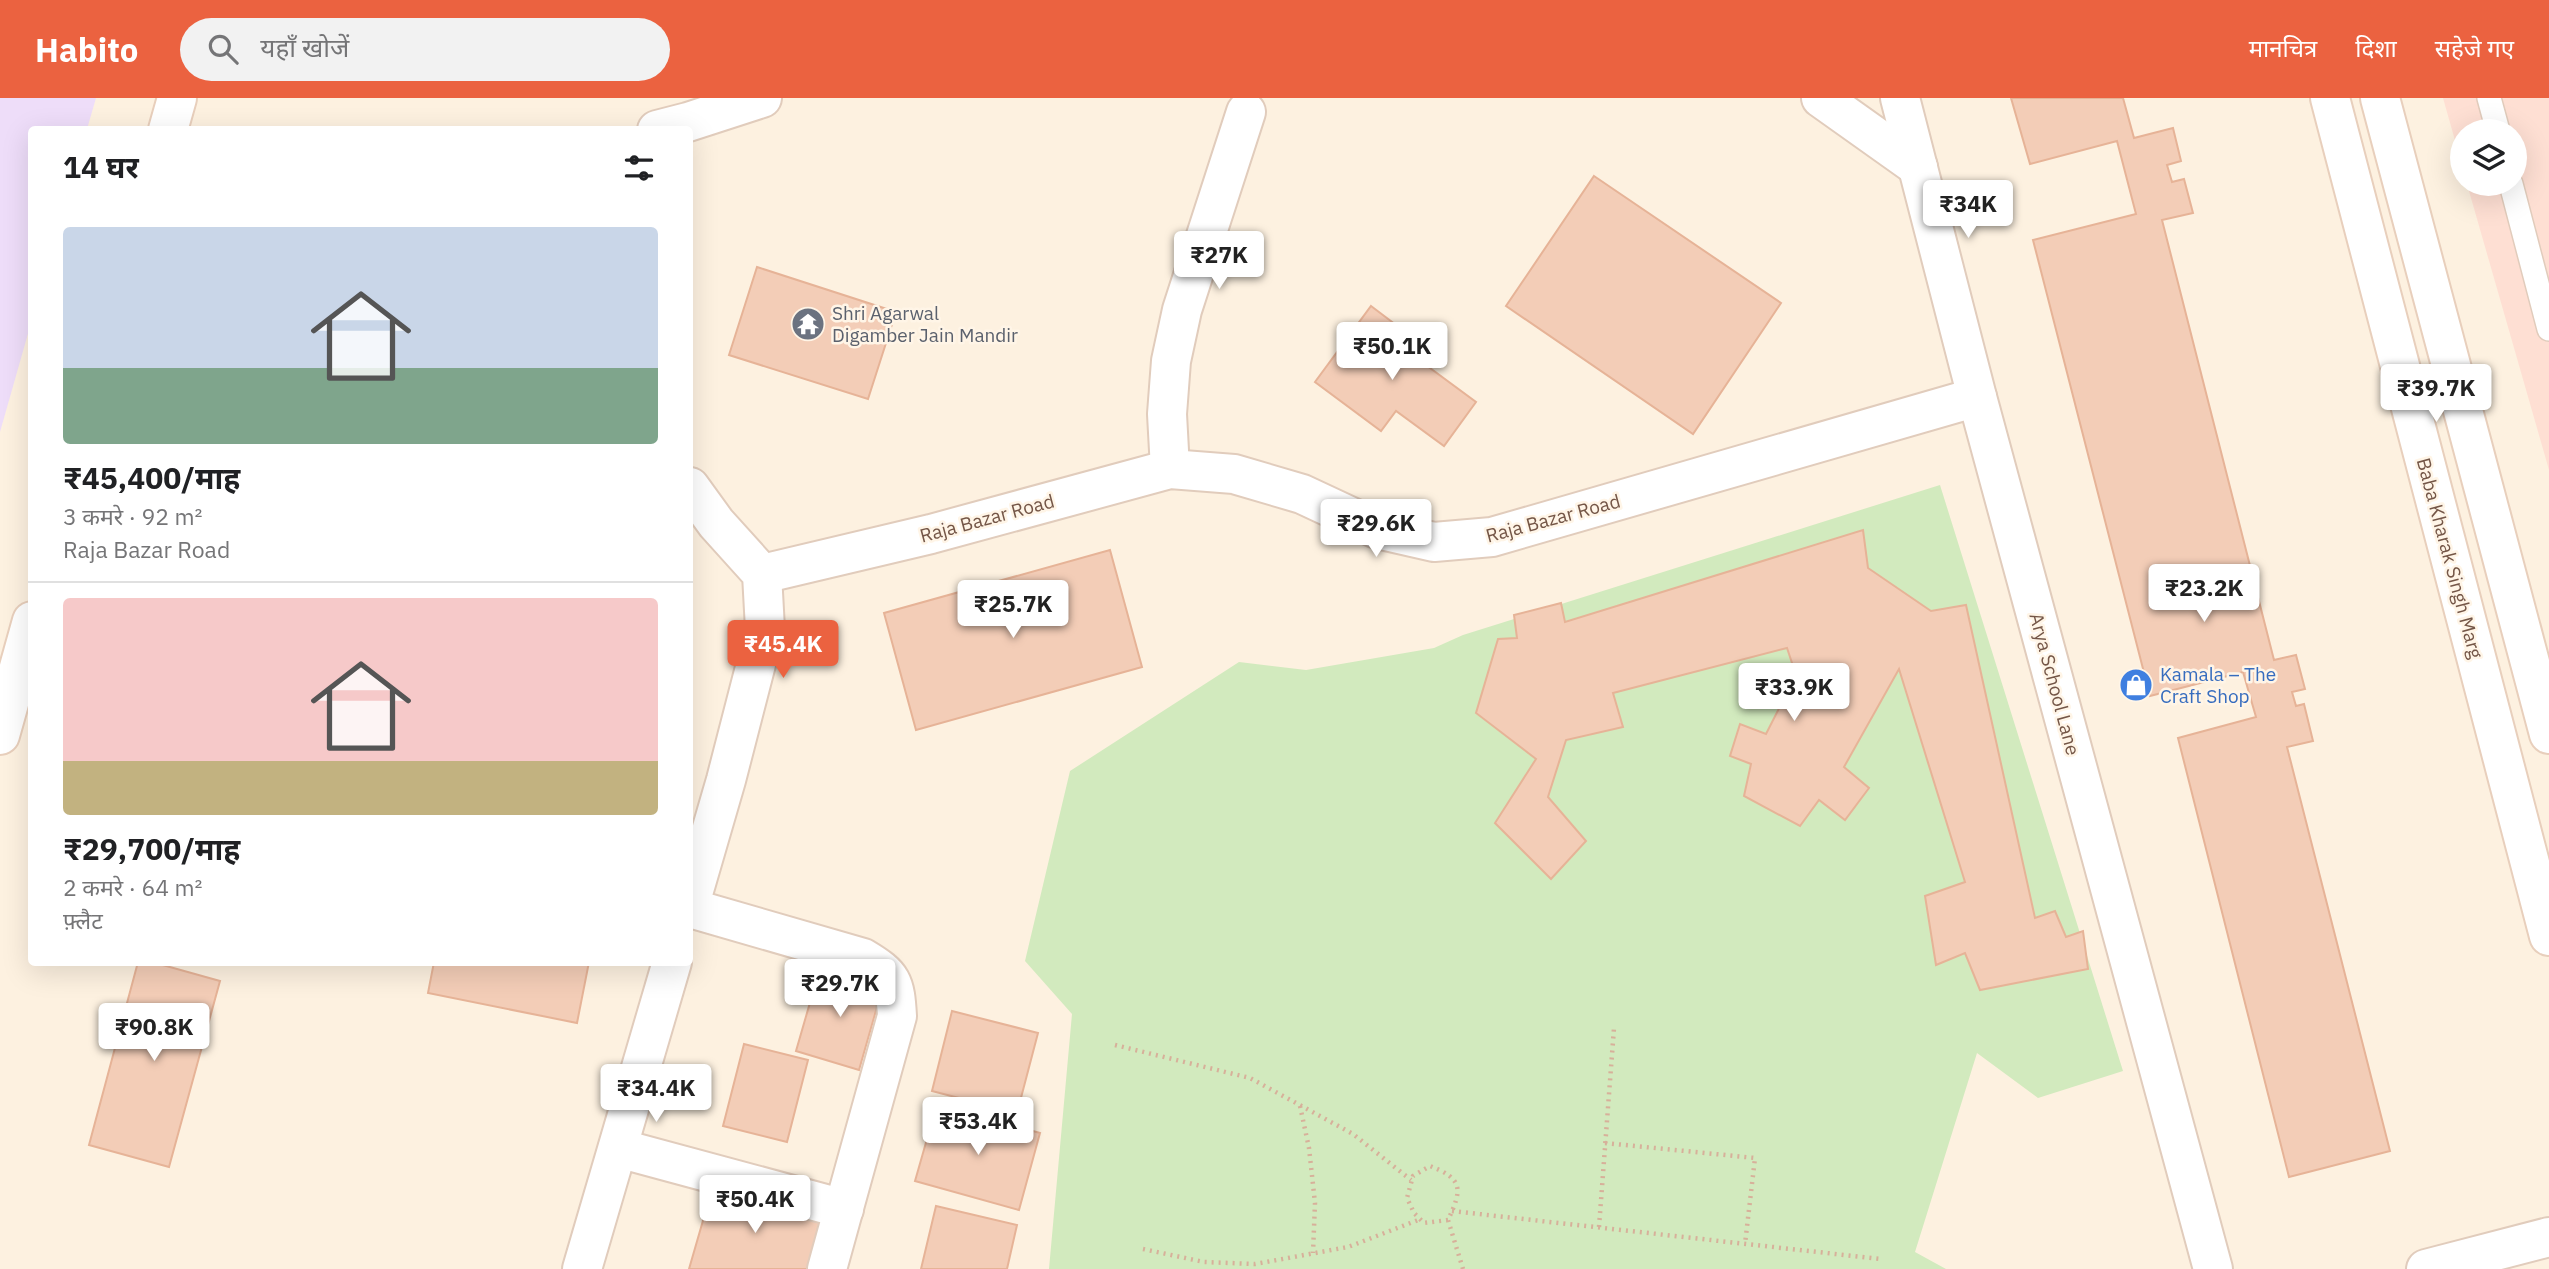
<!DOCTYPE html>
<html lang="hi">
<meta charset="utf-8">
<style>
body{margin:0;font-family:"IBM Plex Sans","Noto Sans Devanagari",sans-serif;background:#f2f2f2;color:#202124;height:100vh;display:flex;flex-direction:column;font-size:26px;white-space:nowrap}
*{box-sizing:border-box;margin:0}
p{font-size:23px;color:#757577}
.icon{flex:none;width:38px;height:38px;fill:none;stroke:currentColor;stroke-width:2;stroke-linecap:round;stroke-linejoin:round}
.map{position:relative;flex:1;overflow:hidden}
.panel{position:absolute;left:28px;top:28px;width:665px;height:840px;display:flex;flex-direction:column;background:#fff;border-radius:7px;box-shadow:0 7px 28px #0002}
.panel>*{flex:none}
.buttons{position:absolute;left:2450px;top:21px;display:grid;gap:14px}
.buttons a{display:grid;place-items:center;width:77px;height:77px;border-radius:50%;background:#fff;box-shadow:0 7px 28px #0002;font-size:35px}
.price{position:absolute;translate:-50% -60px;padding:0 16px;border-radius:7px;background:#fff;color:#222;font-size:23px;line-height:46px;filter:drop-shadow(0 2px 4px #0008)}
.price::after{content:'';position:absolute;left:50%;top:42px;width:21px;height:16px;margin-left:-10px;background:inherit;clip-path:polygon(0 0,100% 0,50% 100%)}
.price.selected{background:#eb6240;color:#fff}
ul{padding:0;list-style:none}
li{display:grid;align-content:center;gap:14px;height:371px;padding:0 35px}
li+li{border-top:2px solid #e0e0e0}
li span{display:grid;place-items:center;height:217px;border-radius:7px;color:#555}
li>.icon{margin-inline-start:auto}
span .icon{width:126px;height:126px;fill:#fffc;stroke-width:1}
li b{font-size:30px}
h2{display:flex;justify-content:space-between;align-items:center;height:84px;padding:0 35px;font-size:30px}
header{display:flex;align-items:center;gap:42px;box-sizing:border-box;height:98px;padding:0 35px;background:#eb6240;color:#fff}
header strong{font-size:33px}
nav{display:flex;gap:38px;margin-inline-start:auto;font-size:24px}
.search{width:490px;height:63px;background:#f2f2f2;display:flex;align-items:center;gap:18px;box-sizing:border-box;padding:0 24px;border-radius:38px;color:#757577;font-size:26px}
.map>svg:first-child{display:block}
</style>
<header>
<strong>Habito</strong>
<div class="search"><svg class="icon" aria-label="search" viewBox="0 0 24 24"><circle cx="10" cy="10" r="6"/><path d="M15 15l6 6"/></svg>यहाँ खोजें</div>
<nav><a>मानचित्र</a><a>दिशा</a><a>सहेजे गए</a></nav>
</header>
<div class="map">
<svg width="2549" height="1171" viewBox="0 0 2549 1171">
<rect width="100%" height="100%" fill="#fdf1e0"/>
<!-- commercial -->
<path fill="#fedfd3" d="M 2443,0 L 2549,0 L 2549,372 L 2467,86 L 2515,86 L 2515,33 L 2462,33 L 2462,67 Z"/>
<!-- education -->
<path fill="#eeddf9" d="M 0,0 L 96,0 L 87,31 L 32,32 L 31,225 L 0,334 Z"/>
<!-- green -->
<path fill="#d2eabe" d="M 1940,387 L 2123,973 L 2038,1000 L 1977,955 L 1915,1154 L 1946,1171 L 1049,1171 L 1072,916 L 1025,863 L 1070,673 L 1239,564 L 1306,572 L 1434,550 L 1463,537 Z"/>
<!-- building -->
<g fill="#f3cdb7" stroke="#e6b397" stroke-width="2">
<path d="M 2011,0 L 2123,0 L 2134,40 L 2173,30 L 2181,63 L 2167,67 L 2172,84 L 2184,81 L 2193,115 L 2162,122 L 2274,562 L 2296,557 L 2305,591 L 2292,594 L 2296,608 L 2304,606 L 2313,643 L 2287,649 L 2390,1053 L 2289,1079 L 2178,640 L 2256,619 L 2243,574 L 2150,598 L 2033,142 L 2136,116 L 2117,43 L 2030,66 Z"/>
<path d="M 1594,78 L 1781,205 L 1693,336 L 1506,208 Z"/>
<path d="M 757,169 L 896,214 L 868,301 L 729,257 Z"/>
<path d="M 1371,208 L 1400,230 L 1392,242 L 1476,304 L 1444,348 L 1396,313 L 1381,333 L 1315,284 Z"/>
<path d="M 1863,432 L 1868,470 L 1931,513 L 1966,507 L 2035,820 L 2055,813 L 2066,839 L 2083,833 L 2088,871 L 1980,892 L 1965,855 L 1936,867 L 1925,798 L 1965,784 L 1899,571 L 1844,669 L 1869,690 L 1845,722 L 1819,702 L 1800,728 L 1744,698 L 1751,666 L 1730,658 L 1740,626 L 1766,636 L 1796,577 L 1787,550 L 1613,595 L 1623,629 L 1566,642 L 1548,699 L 1586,743 L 1551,781 L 1495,725 L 1536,661 L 1476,615 L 1498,541 L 1517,540 L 1514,517 L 1561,505 L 1565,524 Z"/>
<path d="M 1110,452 L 1142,569 L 916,632 L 884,515 Z"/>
<path d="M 138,864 L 152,864 L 220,883 L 169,1069 L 89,1047 Z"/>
<path d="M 434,864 L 589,864 L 577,925 L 428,895 Z"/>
<path d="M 820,870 L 883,888 L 859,972 L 796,953 Z"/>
<path d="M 952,913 L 1038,935 L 1017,1015 L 932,993 Z"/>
<path d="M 744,946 L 808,962 L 787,1044 L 723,1028 Z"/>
<path d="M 937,1006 L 1040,1035 L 1019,1112 L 915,1083 Z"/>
<path d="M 713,1088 L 826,1120 L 811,1171 L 689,1171 Z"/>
<path d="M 936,1108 L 1017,1127 L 1007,1171 L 921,1171 Z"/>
</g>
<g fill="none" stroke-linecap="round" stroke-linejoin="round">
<defs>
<g id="lane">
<path d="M 2489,0 L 2498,33"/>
<path d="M 2511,86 L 2549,231"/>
</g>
<g id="street">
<path d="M 1821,0 L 1918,69"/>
<path d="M 1900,0 L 1977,299 L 2213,1171"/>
<path d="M 657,32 L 688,24 L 762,0"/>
<path d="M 1170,371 L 1167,316 L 1171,263 L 1182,212 L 1246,14"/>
<path d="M 690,389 L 716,425 L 762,476 L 765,531 L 726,682 L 690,806"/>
<path d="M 762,476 L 931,436 L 1170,371 L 1234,376 L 1302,396 L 1377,431 L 1434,444 L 1492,439 L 1977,299"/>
<path d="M 690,810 L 863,860 C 893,878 895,884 897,918 L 827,1171"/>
<path d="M 618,1050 L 844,1111"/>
<path d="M 582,1171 L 672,864"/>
<path d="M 2426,1171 L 2549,1139"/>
</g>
<g id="secondary">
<path d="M 2330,0 L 2549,838"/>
<path d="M 2380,0 L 2549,636"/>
<path d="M 168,32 L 177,0"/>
<path d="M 0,637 L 32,523"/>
</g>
</defs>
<!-- lane casing -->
<use href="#lane" stroke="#e1ccbc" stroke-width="26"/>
<!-- street casing -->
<use href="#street" stroke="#e1ccbc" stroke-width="42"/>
<!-- secondary casing -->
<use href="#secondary" stroke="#e8cfbc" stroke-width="42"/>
<!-- path -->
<g stroke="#d7b09a" stroke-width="4.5" stroke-dasharray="2 5" stroke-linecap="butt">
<path d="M 1115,947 L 1250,980 L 1353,1036 L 1411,1082"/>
<path d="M 1300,1008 L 1309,1050 L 1315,1105 L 1313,1155"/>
<path d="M 1605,1045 L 1755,1060 L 1745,1146"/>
<path d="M 1452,1113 L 1880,1161"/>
<path d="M 1448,1122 L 1424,1125 L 1414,1115 L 1407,1100 L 1413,1078 L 1430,1068 C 1464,1081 1462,1092 1448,1122 L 1463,1171"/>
<path d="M 1599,1129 L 1614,930"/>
<path d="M 1143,1151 L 1204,1164 L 1255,1166 L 1348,1149 L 1421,1121"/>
</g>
<!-- lane -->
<use href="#lane" stroke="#fff" stroke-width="23"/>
<!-- street -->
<use href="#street" stroke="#fff" stroke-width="38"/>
<!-- secondary -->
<use href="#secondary" stroke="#fff" stroke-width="38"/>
</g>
<!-- icons -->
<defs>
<symbol id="temple-disc" viewBox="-11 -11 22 22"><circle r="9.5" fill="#6b7280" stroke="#fff5e7"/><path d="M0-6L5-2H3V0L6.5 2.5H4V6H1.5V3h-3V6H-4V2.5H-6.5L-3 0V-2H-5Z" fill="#fff"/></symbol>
<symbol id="shop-disc" viewBox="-11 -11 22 22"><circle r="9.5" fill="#3f7fe0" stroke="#fff5e7"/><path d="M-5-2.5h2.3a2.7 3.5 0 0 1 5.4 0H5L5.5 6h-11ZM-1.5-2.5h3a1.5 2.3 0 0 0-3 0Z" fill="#fff"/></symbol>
</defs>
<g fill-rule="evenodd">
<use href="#temple-disc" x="789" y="207" width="38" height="38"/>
<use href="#shop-disc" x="2117" y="568" width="38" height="38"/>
</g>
<g text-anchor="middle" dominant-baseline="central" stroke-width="5" stroke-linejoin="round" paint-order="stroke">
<!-- worship labels -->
<g font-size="19" fill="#5b616d" stroke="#fff5e7" text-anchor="start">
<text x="832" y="215">Shri Agarwal<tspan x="832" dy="22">Digamber Jain Mandir</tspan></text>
</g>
<!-- street labels -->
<g font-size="19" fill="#745647" stroke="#fff5e7">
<text transform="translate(987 420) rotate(-15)">Raja Bazar Road</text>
<text transform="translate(1553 420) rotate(-15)">Raja Bazar Road</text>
<text transform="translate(2450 460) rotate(75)">Baba Kharak Singh Marg</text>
<text transform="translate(2055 586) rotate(75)">Arya School Lane</text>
</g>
<!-- shop labels -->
<g font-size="19" fill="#366cbe" stroke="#fff5e7" text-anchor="start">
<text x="2160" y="576">Kamala – The<tspan x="2160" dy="22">Craft Shop</tspan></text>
</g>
</g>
</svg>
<div class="buttons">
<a><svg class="icon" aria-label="layers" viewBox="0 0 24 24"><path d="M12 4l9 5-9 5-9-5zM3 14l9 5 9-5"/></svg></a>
</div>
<b class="price" style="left:1968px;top:142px">₹34K</b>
<b class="price" style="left:1219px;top:193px">₹27K</b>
<b class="price" style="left:1392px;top:284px">₹50.1K</b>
<b class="price" style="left:2436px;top:326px">₹39.7K</b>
<b class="price" style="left:1376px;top:461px">₹29.6K</b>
<b class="price" style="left:2204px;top:526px">₹23.2K</b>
<b class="price" style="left:1013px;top:542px">₹25.7K</b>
<b class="price selected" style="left:783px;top:582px">₹45.4K</b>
<b class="price" style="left:1794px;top:625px">₹33.9K</b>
<b class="price" style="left:840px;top:921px">₹29.7K</b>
<b class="price" style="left:154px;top:965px">₹90.8K</b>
<b class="price" style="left:656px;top:1026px">₹34.4K</b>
<b class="price" style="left:978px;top:1059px">₹53.4K</b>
<b class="price" style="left:755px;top:1137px">₹50.4K</b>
<section class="panel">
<h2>14 घर<svg class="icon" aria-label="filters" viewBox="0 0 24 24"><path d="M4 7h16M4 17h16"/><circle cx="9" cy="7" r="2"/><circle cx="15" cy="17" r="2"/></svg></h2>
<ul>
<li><span style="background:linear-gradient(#c9d6e8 65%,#7fa58c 0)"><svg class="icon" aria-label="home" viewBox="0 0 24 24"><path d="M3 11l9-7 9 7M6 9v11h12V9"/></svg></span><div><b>₹45,400/माह</b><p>3 कमरे · 92 m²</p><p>Raja Bazar Road</p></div></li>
<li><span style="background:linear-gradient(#f6c9c9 75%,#c2b280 0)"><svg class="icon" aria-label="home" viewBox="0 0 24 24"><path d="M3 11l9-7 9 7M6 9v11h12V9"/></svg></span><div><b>₹29,700/माह</b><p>2 कमरे · 64 m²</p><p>फ़्लैट</p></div></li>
</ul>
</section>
</div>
